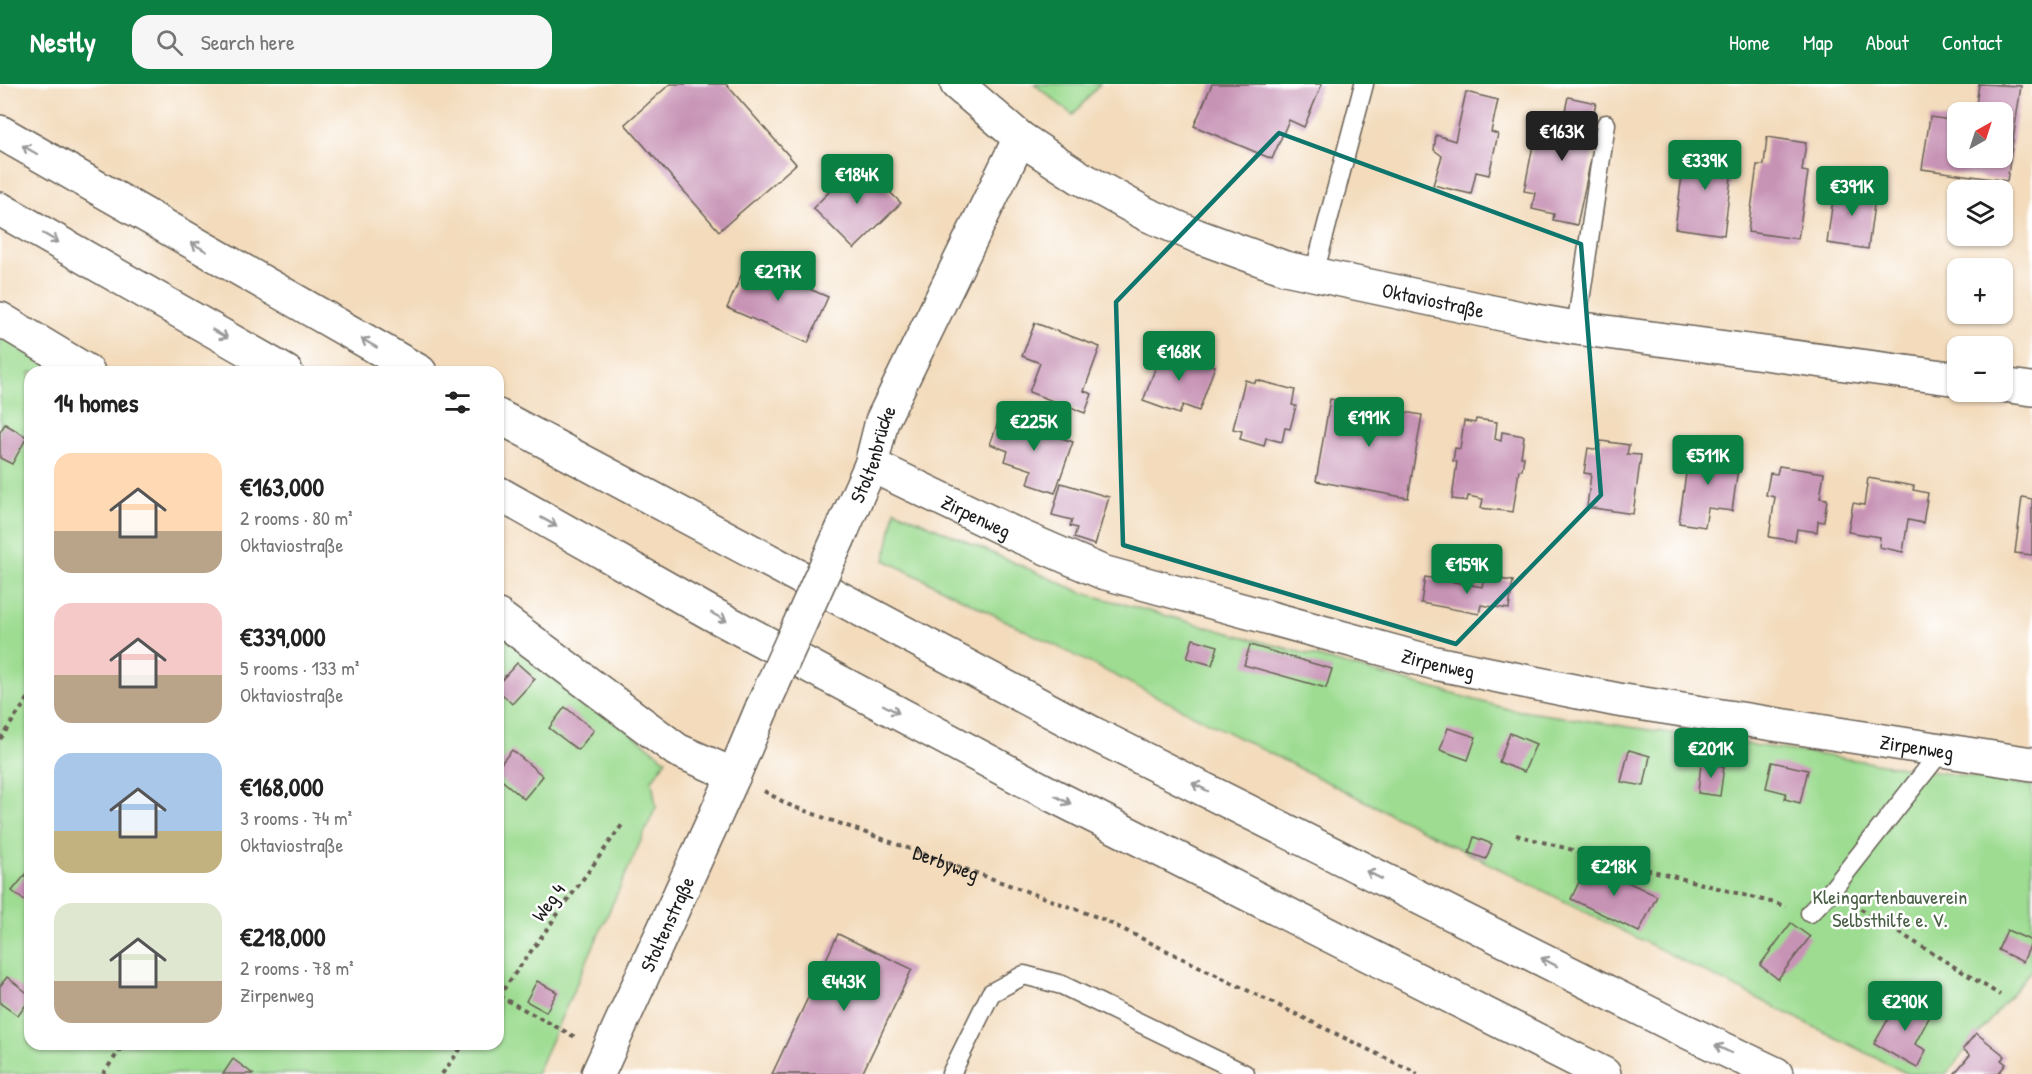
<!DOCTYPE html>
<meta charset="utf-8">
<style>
body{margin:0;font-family:"Patrick Hand",sans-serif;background:#f6f6f6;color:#222;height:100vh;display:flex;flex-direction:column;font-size:22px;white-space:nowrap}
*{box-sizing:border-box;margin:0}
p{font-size:20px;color:#767676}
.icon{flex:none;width:33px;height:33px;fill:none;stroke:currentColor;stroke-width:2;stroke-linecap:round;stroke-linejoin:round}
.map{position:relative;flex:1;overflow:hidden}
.panel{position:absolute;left:24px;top:282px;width:480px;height:684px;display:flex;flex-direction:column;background:#fff;border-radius:18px;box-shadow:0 2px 4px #0004}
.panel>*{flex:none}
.needle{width:39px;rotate:39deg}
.controls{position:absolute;left:1947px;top:18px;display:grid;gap:12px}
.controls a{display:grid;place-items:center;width:66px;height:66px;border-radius:12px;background:#fff;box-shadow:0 2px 4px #0004;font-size:30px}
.price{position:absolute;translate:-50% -51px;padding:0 14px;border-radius:6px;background:#0b8043;color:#fff;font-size:20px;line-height:39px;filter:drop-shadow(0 2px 3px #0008)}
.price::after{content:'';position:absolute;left:50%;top:36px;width:18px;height:14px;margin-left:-9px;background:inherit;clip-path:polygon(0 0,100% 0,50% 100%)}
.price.active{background:#222;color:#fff}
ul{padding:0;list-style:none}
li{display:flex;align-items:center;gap:18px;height:150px;padding:0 30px}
li span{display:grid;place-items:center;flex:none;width:168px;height:120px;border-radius:18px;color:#555}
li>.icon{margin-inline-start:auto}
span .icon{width:72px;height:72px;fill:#fffc;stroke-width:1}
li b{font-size:26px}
h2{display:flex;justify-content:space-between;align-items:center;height:72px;padding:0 30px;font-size:26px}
header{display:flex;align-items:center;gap:36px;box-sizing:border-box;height:84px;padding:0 30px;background:#0b8043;color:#fff}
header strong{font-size:28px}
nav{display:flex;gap:33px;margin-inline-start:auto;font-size:21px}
.search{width:420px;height:54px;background:#f6f6f6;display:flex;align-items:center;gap:15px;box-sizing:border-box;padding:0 21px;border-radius:18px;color:#767676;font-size:22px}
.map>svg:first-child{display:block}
</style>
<header>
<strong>Nestly</strong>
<div class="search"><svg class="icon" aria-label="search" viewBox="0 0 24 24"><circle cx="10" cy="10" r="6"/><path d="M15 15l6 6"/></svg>Search here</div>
<nav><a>Home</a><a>Map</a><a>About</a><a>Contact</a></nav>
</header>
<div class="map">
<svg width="2032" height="990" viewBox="0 0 2032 990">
<rect width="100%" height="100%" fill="#fff"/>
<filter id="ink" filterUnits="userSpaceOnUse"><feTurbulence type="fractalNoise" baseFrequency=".0167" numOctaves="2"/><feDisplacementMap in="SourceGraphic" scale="12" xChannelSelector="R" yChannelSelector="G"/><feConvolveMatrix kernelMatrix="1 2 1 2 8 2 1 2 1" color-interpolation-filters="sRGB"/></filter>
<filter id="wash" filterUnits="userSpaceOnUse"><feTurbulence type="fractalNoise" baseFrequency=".008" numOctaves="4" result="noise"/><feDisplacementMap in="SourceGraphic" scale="24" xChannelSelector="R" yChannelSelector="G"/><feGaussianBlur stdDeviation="1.35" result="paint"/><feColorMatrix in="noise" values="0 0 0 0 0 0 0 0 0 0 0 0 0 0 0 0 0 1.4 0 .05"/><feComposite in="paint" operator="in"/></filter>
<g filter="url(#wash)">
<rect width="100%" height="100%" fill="#f3dbbc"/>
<!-- green -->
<g fill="#9ddc91" stroke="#5c7c56" stroke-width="1.5">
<path d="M 1034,0 L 1100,0 L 1073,31 Z"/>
<path d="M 0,249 L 67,288 L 30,288 L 30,960 L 498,960 L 498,546 L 666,676 L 652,696 L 656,723 L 536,990 L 0,990 Z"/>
<path d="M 895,426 L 1083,509 L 1508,625 L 2032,702 L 2032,885 L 1946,990 L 1908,990 L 885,476 Z"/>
</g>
<g id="blocks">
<!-- building -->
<g fill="#c793b5">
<path d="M 670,0 L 726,0 L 796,80 L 719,147 L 625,40 Z"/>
<path d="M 1212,0 L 1322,0 L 1304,43 L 1289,36 L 1272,75 L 1194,42 Z"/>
<path d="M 1979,0 L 2021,2 L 2007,97 L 1922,85 L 1930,33 L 1958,37 L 1958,74 L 2002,74 L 2002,28 L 1975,28 Z"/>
<path d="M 1466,8 L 1498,16 L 1491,48 L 1498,50 L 1489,91 L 1476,88 L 1471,110 L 1433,101 L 1442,72 L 1434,66 L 1436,51 L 1455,57 Z"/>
<path d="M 1568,13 L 1596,19 L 1589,50 L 1596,52 L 1577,141 L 1553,136 L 1554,130 L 1532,125 L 1535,109 L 1524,107 L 1538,36 L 1562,41 Z"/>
<path d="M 1767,53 L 1806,59 L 1802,87 L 1808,88 L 1798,155 L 1748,148 L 1757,81 L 1764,81 Z"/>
<path d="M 1686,62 L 1734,69 L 1724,151 L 1675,144 Z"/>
<path d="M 859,78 L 901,119 L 854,165 L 813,124 Z"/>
<path d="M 1835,101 L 1876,106 L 1868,165 L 1827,159 Z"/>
<path d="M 747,178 L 828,213 L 808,259 L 727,224 Z"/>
<path d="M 1035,239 L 1100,263 L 1084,307 L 1092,310 L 1085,329 L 1029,308 L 1040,279 L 1022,272 Z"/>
<path d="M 1163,264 L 1215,282 L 1199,327 L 1183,321 L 1179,330 L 1143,317 Z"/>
<path d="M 1245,296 L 1255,299 L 1256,296 L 1295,306 L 1292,321 L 1296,322 L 1290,345 L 1285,344 L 1282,358 L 1266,354 L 1264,362 L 1240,355 L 1242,347 L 1233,345 Z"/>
<path d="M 1330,315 L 1422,331 L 1408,414 L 1316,397 Z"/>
<path d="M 1000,333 L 1073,358 L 1055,409 L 1028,400 L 1032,386 L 1005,377 L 1008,367 L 990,360 Z"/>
<path d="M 1476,335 L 1497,338 L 1495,355 L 1501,357 L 1502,348 L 1524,352 L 1521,373 L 1524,373 L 1522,386 L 1519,386 L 1513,428 L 1481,424 L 1483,415 L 1468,412 L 1467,417 L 1452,415 L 1457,378 L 1453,377 L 1455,364 L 1460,365 L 1464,337 L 1475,339 Z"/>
<path d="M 5,340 L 27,353 L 12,380 L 0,374 L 0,348 Z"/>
<path d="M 1601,357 L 1629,361 L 1627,370 L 1641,371 L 1633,430 L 1587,423 L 1591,390 L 1584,389 L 1588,364 L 1599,366 Z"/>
<path d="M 1709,365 L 1724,367 L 1723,375 L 1739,377 L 1732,427 L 1708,424 L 1705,443 L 1679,439 L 1689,368 L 1707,371 Z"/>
<path d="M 1779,382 L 1824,389 L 1820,414 L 1827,415 L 1824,438 L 1818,437 L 1817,448 L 1797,445 L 1795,457 L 1769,453 L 1775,413 L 1766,411 L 1770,389 L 1777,390 Z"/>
<path d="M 1868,394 L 1914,402 L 1913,406 L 1928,409 L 1923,439 L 1908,436 L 1903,468 L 1879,463 L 1880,453 L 1848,448 L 1853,419 L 1864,421 Z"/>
<path d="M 1061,399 L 1109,413 L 1095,461 L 1074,454 L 1077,444 L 1070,442 L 1072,436 L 1052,431 Z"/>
<path d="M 2022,413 L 2032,415 L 2032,471 L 2015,469 Z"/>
<path d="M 1425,493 L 1482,503 L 1484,493 L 1513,497 L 1509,525 L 1481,521 L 1479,530 L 1421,519 Z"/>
<path d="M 1193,555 L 1218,562 L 1212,581 L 1187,574 Z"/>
<path d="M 1250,561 L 1332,585 L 1326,604 L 1244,581 Z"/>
<path d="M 517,579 L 535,595 L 512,620 L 498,606 L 498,600 Z"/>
<path d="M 565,623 L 594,646 L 578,666 L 549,644 Z"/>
<path d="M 1448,644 L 1476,653 L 1468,676 L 1440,666 Z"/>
<path d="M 1510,649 L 1536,660 L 1524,688 L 1499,678 Z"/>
<path d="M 512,666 L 543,692 L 524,715 L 498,693 L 498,683 Z"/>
<path d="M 1629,666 L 1650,672 L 1644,702 L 1621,698 Z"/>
<path d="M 1772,678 L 1808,686 L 1800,719 L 1785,715 L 1786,709 L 1766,704 Z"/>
<path d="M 1701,679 L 1724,682 L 1720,712 L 1698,709 Z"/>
<path d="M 1474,753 L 1492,760 L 1486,775 L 1469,769 Z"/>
<path d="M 1588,779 L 1657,812 L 1639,848 L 1571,815 Z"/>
<path d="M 30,785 L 30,821 L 12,807 Z"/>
<path d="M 1791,839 L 1810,853 L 1778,895 L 1760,881 Z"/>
<path d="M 2007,846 L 2032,857 L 2023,878 L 1998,866 Z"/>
<path d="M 838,850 L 912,885 L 862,990 L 772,990 Z"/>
<path d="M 7,893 L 30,911 L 30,915 L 18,932 L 0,919 L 0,902 Z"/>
<path d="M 537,897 L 557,908 L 546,928 L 526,917 Z"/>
<path d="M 1902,911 L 1932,928 L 1915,960 L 1926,966 L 1917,984 L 1874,960 Z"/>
<path d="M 1976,949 L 2005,972 L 2001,976 L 2006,980 L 1998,990 L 1954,990 L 1970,971 L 1963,965 Z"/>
<path d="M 233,975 L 253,990 L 223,990 Z"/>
</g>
</g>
</g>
<g filter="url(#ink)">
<use href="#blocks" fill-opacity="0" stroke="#675f54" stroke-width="1.5"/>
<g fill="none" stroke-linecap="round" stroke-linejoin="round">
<defs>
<g id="service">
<path d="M 1314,190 L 1364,0"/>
<path d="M 1576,244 L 1606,40"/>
<path d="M 1810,829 L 1832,806 L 1942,666"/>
<path d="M 951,990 L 991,909 L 1024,891 L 1062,901 L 1245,990"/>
</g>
<g id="minor">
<path id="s2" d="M 957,0 L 1020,54 L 1079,93 L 1146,130 L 1197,152 L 1285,184 L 1525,235 L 1576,244 L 1958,295"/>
<path d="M 0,235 L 88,288"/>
<path d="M 2002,301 L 2032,305"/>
<path id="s3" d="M 871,381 L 1019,452 L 1102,488 L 1435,579 L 1618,616 L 2032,680"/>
<path id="s4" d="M 843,444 L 871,381 L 882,337 L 1020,54"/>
<path d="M 498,532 L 677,666 L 734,691"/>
<path id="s5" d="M 598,990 L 734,691 L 762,624"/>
</g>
<g id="motorway">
<path d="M 0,48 L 420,288"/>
<path d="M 0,125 L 286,288"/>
<path d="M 498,332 L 1092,649 L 1671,940 L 1776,990"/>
<path d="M 498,409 L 712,530 L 1054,712 L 1604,990"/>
</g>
</defs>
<!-- service casing -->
<use href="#service" stroke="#675f54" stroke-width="21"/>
<!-- minor casing -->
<use href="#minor" stroke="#675f54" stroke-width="36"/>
<!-- motorway casing -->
<use href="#motorway" stroke="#675f54" stroke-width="36"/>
<!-- path -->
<g stroke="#675f54" stroke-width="4" stroke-dasharray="4.5 4.5" stroke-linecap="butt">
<path d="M 0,655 L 30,612"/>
<path id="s1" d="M 764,707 L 789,721 L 1100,834 L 1418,990"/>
<path d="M 1516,751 L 1786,822"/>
<path d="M 1853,820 L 2000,911"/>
<path d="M 499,912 L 577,954"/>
<path d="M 498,913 L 622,741"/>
<path d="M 103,990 L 124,960"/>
<path d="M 442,990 L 464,960"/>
</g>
<!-- service -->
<use href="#service" stroke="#fff" stroke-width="18"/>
<!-- minor -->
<use href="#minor" stroke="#fff" stroke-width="33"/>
<!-- motorway -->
<use href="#motorway" stroke="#fff" stroke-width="33"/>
<defs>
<path id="minor-bridge" d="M 762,624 L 843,444"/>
</defs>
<!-- minor-bridge casing -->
<use href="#minor-bridge" stroke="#675f54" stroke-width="36" stroke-linecap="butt"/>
<!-- minor-bridge -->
<use href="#minor-bridge" stroke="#fff" stroke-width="33"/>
</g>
<!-- one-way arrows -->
<defs><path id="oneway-shaft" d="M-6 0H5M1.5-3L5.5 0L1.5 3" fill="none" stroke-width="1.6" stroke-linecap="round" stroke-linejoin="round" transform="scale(1.5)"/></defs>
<g stroke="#999">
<use href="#oneway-shaft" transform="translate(30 66) rotate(-150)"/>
<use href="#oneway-shaft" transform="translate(51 154) rotate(30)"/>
<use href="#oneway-shaft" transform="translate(199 163) rotate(-150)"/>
<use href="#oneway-shaft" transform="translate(220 250) rotate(30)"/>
<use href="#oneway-shaft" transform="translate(369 259) rotate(-150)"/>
<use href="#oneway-shaft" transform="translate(549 438) rotate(29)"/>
<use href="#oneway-shaft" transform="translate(719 533) rotate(28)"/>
<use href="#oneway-shaft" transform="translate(891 625) rotate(28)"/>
<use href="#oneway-shaft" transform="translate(1200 703) rotate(-153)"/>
<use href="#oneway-shaft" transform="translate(1063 716) rotate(27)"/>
<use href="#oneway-shaft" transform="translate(1374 791) rotate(-153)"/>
<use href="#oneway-shaft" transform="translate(1549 878) rotate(-153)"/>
<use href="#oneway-shaft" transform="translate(1723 965) rotate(-154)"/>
</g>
</g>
<!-- marked area -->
<path fill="none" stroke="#0f766e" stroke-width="4.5" stroke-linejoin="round" d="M 1279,49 L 1581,160 L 1601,411 L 1456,560 L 1123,461 L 1116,218 Z"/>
<g text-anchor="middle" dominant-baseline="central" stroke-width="5" stroke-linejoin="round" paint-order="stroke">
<!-- street labels -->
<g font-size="20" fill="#1c1c1c" stroke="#fff">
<text stroke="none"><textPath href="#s2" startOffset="531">Oktaviostraße</textPath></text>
<text stroke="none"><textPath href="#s4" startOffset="80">Stoltenbrücke</textPath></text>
<text stroke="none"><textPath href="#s3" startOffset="117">Zirpenweg</textPath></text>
<text stroke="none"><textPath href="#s3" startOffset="603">Zirpenweg</textPath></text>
<text stroke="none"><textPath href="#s3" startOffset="1089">Zirpenweg</textPath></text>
<text stroke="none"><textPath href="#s1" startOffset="196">Derbyweg</textPath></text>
<text transform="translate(548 818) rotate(-54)">Weg 4</text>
<text stroke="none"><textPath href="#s5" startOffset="165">Stoltenstraße</textPath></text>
</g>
<!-- park labels -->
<g font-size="20" fill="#495f45" stroke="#fff">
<text x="1890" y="812">Kleingartenbauverein<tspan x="1890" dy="23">Selbsthilfe e. V.</tspan></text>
</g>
</g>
</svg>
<div class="controls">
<a><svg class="needle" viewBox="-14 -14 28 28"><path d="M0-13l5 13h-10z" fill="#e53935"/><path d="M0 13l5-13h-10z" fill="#767676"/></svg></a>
<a><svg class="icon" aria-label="layers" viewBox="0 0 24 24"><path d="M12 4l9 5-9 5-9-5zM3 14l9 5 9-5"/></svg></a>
<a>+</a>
<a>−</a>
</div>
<b class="price active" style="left:1562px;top:78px">€163K</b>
<b class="price" style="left:1705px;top:107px">€339K</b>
<b class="price" style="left:857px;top:121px">€184K</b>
<b class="price" style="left:1852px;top:133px">€391K</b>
<b class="price" style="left:778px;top:218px">€217K</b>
<b class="price" style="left:1179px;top:298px">€168K</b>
<b class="price" style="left:1369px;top:364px">€191K</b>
<b class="price" style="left:1034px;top:368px">€225K</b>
<b class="price" style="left:1708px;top:402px">€511K</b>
<b class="price" style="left:1467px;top:511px">€159K</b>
<b class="price" style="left:1711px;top:695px">€201K</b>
<b class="price" style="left:1614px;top:813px">€218K</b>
<b class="price" style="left:844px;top:928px">€443K</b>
<b class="price" style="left:1905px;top:948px">€290K</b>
<section class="panel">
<h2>14 homes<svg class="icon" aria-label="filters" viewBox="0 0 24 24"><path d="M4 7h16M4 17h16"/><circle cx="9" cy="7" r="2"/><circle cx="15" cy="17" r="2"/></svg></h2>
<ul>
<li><span style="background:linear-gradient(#ffd9b3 65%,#b9a48a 0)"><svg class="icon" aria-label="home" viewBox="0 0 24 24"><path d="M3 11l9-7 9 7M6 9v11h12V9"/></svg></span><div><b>€163,000</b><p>2 rooms · 80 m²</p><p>Oktaviostraße</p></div></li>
<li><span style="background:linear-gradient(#f6c9c9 60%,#b9a48a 0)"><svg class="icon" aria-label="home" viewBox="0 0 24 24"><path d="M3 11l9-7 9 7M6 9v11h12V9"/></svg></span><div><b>€339,000</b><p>5 rooms · 133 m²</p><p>Oktaviostraße</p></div></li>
<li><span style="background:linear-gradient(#a9c7e8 65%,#c2b280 0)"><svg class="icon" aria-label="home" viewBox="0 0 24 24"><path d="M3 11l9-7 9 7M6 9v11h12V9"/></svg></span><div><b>€168,000</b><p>3 rooms · 74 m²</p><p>Oktaviostraße</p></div></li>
<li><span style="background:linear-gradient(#dfe7d0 65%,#b9a48a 0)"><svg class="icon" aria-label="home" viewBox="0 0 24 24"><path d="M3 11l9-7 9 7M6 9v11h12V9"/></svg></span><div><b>€218,000</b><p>2 rooms · 78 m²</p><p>Zirpenweg</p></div></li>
</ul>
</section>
</div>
